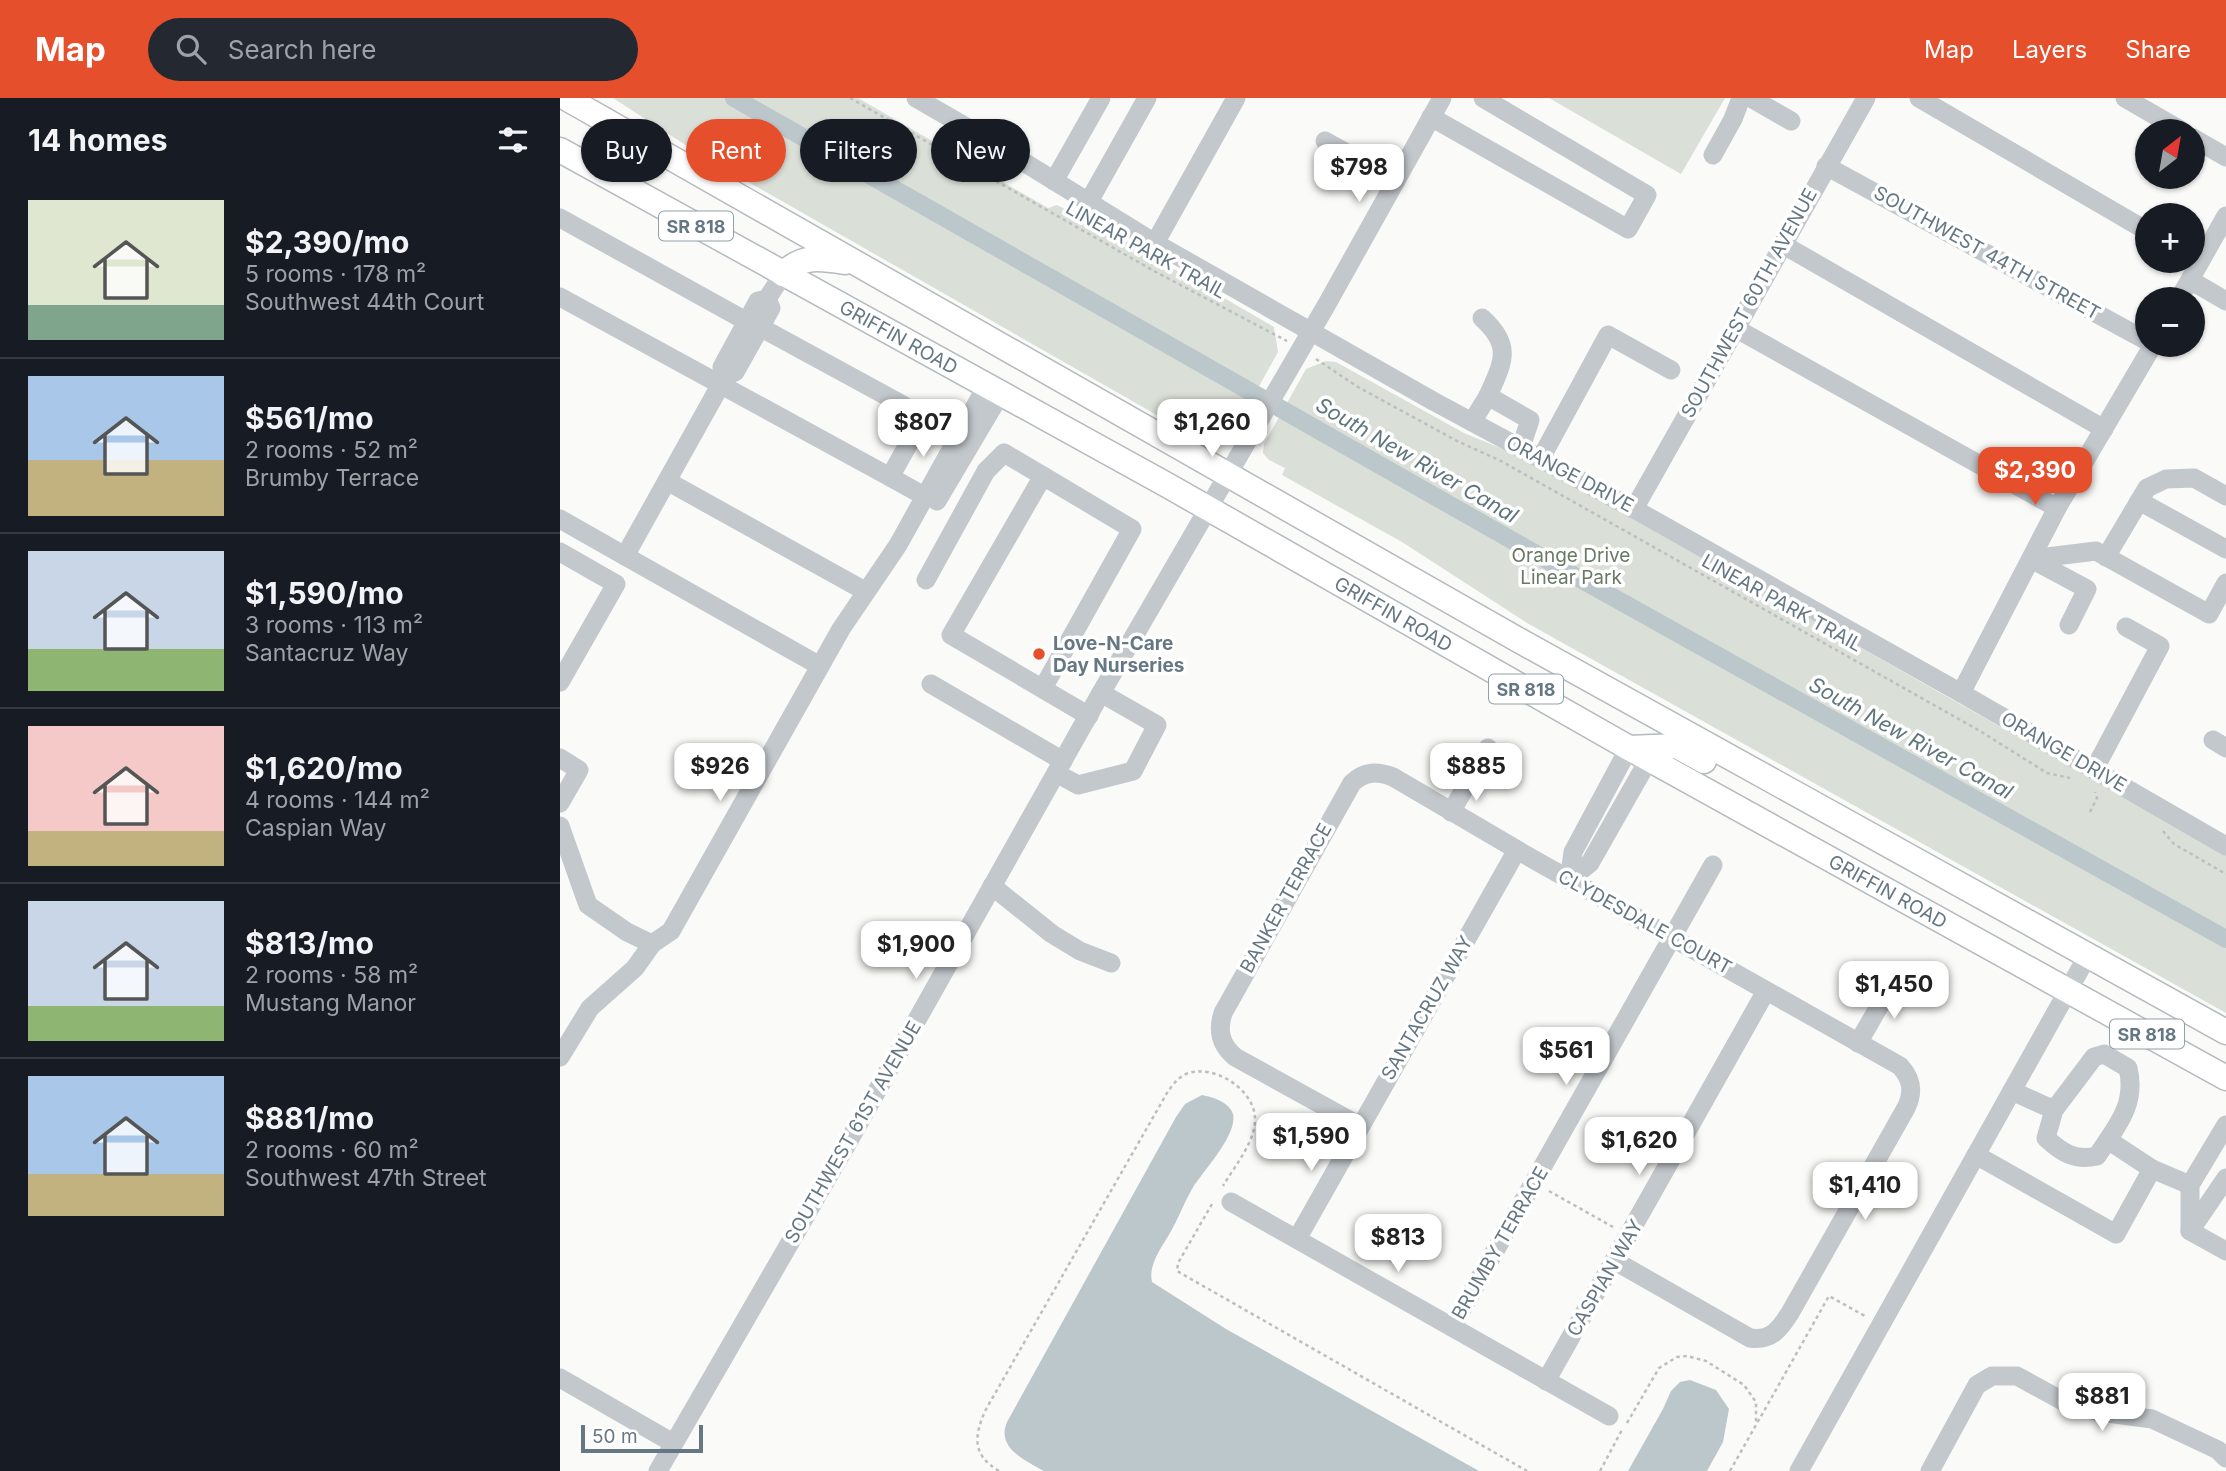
<!DOCTYPE html>
<meta charset="utf-8">
<style>
body{margin:0;font-family:Inter,sans-serif;background:#242831;color:#f1f3f6;height:100vh;display:flex;flex-direction:column;font-size:26px;white-space:nowrap}
*{box-sizing:border-box;margin:0}
p{font-size:23px;color:#9ea1a6}
.icon{flex:none;width:38px;height:38px;fill:none;stroke:currentColor;stroke-width:2;stroke-linecap:round;stroke-linejoin:round}
.map{position:relative;flex:1;overflow:hidden}
.side{display:flex;flex-direction:column;background:#171b24;width:560px}
.side>*{flex:none}
.top-card{position:absolute;left:21px;top:21px;width:665px;height:63px;display:flex;gap:14px}
.needle{width:46px;rotate:31deg}
.tools{position:absolute;left:1575px;top:21px;display:grid;gap:14px}
.tools a{display:grid;place-items:center;width:70px;height:70px;border-radius:50%;background:#171b24;box-shadow:0 2px 5px #0004;font-size:35px}
.scale{position:absolute;left:21px;bottom:18px;width:122px;box-sizing:border-box;padding-left:7px;border:4px solid #647783;border-top:0;font-size:19px;line-height:24px;white-space:nowrap;color:#647783;-webkit-text-stroke:5px #fff;paint-order:stroke}
.price{position:absolute;translate:-50% -60px;padding:0 16px;border-radius:14px;background:#fff;color:#222;font-size:23px;line-height:46px;filter:drop-shadow(0 2px 4px #0008)}
.price::after{content:'';position:absolute;left:50%;top:42px;width:21px;height:16px;margin-left:-10px;background:inherit;clip-path:polygon(0 0,100% 0,50% 100%)}
.price.on{background:#e64f2c;color:#fff}
ul{padding:0;list-style:none}
li{display:flex;align-items:center;gap:21px;height:175px;padding:0 28px}
li+li{border-top:2px solid #363941}
li span{display:grid;place-items:center;flex:none;width:196px;height:140px;border-radius:0px;color:#555}
li>.icon{margin-inline-start:auto}
span .icon{width:84px;height:84px;fill:#fffc;stroke-width:1}
li b{font-size:30px}
h2{display:flex;justify-content:space-between;align-items:center;height:84px;padding:0 28px;font-size:30px}
.tag{padding:0 24px;border-radius:32px;background:#171b24;box-shadow:0 2px 5px #0004;font-size:24px;line-height:63px}
.tag.on{background:#e64f2c;color:#fff}
header{display:flex;align-items:center;gap:42px;box-sizing:border-box;height:98px;padding:0 35px;background:#e64f2c;color:#fff}
header strong{font-size:33px}
nav{display:flex;gap:38px;margin-inline-start:auto;font-size:24px}
.search{width:490px;height:63px;background:#242831;display:flex;align-items:center;gap:18px;box-sizing:border-box;padding:0 24px;border-radius:38px;color:#9ea1a6;font-size:26px}
main{display:flex;flex:1;min-height:0}
.map>svg:first-child{display:block}
</style>
<header>
<strong>Map</strong>
<div class="search"><svg class="icon" aria-label="search" viewBox="0 0 24 24"><circle cx="10" cy="10" r="6"/><path d="M15 15l6 6"/></svg>Search here</div>
<nav><a>Map</a><a>Layers</a><a>Share</a></nav>
</header>
<main>
<section class="side">
<h2>14 homes<svg class="icon" aria-label="filters" viewBox="0 0 24 24"><path d="M4 7h16M4 17h16"/><circle cx="9" cy="7" r="2"/><circle cx="15" cy="17" r="2"/></svg></h2>
<ul>
<li><span style="background:linear-gradient(#dfe7d0 75%,#7fa58c 0)"><svg class="icon" aria-label="home" viewBox="0 0 24 24"><path d="M3 11l9-7 9 7M6 9v11h12V9"/></svg></span><div><b>$2,390/mo</b><p>5 rooms · 178 m²</p><p>Southwest 44th Court</p></div></li>
<li><span style="background:linear-gradient(#a9c7e8 60%,#c2b280 0)"><svg class="icon" aria-label="home" viewBox="0 0 24 24"><path d="M3 11l9-7 9 7M6 9v11h12V9"/></svg></span><div><b>$561/mo</b><p>2 rooms · 52 m²</p><p>Brumby Terrace</p></div></li>
<li><span style="background:linear-gradient(#c9d6e8 70%,#8fb573 0)"><svg class="icon" aria-label="home" viewBox="0 0 24 24"><path d="M3 11l9-7 9 7M6 9v11h12V9"/></svg></span><div><b>$1,590/mo</b><p>3 rooms · 113 m²</p><p>Santacruz Way</p></div></li>
<li><span style="background:linear-gradient(#f6c9c9 75%,#c2b280 0)"><svg class="icon" aria-label="home" viewBox="0 0 24 24"><path d="M3 11l9-7 9 7M6 9v11h12V9"/></svg></span><div><b>$1,620/mo</b><p>4 rooms · 144 m²</p><p>Caspian Way</p></div></li>
<li><span style="background:linear-gradient(#c9d6e8 75%,#8fb573 0)"><svg class="icon" aria-label="home" viewBox="0 0 24 24"><path d="M3 11l9-7 9 7M6 9v11h12V9"/></svg></span><div><b>$813/mo</b><p>2 rooms · 58 m²</p><p>Mustang Manor</p></div></li>
<li><span style="background:linear-gradient(#a9c7e8 70%,#c2b280 0)"><svg class="icon" aria-label="home" viewBox="0 0 24 24"><path d="M3 11l9-7 9 7M6 9v11h12V9"/></svg></span><div><b>$881/mo</b><p>2 rooms · 60 m²</p><p>Southwest 47th Street</p></div></li>
</ul>
</section>
<div class="map">
<svg width="1666" height="1373" viewBox="0 0 1666 1373">
<rect width="100%" height="100%" fill="#fafaf8"/>
<!-- green -->
<g fill="#dadfd7">
<path d="M 53,0 L 298,0 L 488,110 L 497,107 L 543,130 L 714,229 L 718,254 L 672,337 C 658,345 647,336 635,329 L 630,336 L 141,57 Z"/>
<path d="M 989,0 L 1165,0 L 1121,76 Z"/>
<path d="M 766,263 L 776,264 L 904,335 L 955,356 L 998,378 L 1666,757 L 1666,915 L 967,525 L 842,444 L 722,377 L 725,370 L 709,362 L 703,355 L 704,346 L 746,271 Z"/>
</g>
<!-- water -->
<g fill="#bbc7cb">
<path d="M 642,997 C 653,999 669,1004 673,1016 C 678,1037 642,1074 632,1091 C 624,1105 618,1121 610,1135 C 602,1149 588,1166 592,1184 L 666,1231 L 919,1373 L 484,1373 C 465,1362 436,1350 447,1324 L 616,1019 L 625,1006 Z"/>
<path d="M 1130,1282 L 1156,1292 L 1169,1311 L 1163,1344 L 1147,1373 L 1068,1373 L 1103,1311 L 1111,1293 L 1120,1284 Z"/>
</g>
<g fill="none" stroke-linecap="round" stroke-linejoin="round">
<!-- canal -->
<path stroke="#bbc7cb" stroke-width="18" d="M 174,0 L 1006,473 L 1666,841"/>
<defs>
<g id="major">
<path d="M 6,0 L 962,544 L 1666,934"/>
<path id="s1" d="M 0,52 L 607,387 L 1069,650 L 1666,980"/>
<path d="M 223,176 C 242,157 260,160 285,164"/>
<path d="M 1069,650 L 1117,648 L 1144,663"/>
</g>
</defs>
<!-- major casing -->
<use href="#major" stroke="#b4babe" stroke-width="27"/>
<!-- path -->
<g stroke="#bbbfc2" stroke-width="2.5" stroke-dasharray="3.5 3.5" stroke-linecap="butt">
<path d="M 290,0 L 594,173 L 727,243"/>
<path d="M 756,261 L 798,289 L 897,343 L 941,363 L 1420,633 L 1487,675 L 1510,680"/>
<path d="M 1530,714 L 1537,700 L 1535,694"/>
<path d="M 1603,733 L 1614,746 L 1666,776"/>
<path d="M 989,1093 L 1053,1129"/>
<path d="M 652,1106 L 618,1165 L 617,1173 L 967,1373"/>
<path d="M 1067,1325 L 1099,1270 L 1117,1259 L 1127,1258 L 1146,1263 L 1184,1287 L 1196,1304 L 1196,1326"/>
<path d="M 439,1373 C 412,1357 414,1339 425,1313 L 607,995 C 612,988 617,980 626,976 C 653,965 694,991 695,1020 C 696,1043 674,1069 663,1088"/>
<path d="M 1040,1373 L 1063,1330"/>
<path d="M 1170,1373 L 1269,1198 L 1305,1218"/>
</g>
<!-- minor -->
<g stroke="#c3c8cc" stroke-width="19">
<path d="M 356,0 L 420,37 L 595,145 L 873,303 L 1074,411 L 1401,595 L 1666,748"/>
<path d="M 1191,0 L 1231,23"/>
<path d="M 1359,0 L 1587,133"/>
<path d="M 1565,0 L 1622,33"/>
<path d="M 871,19 L 1068,131 L 1087,97 L 923,0"/>
<path d="M 1633,40 L 1666,59"/>
<path d="M 765,43 L 835,82"/>
<path d="M 1153,57 L 1173,21 L 1181,0"/>
<path d="M 1266,68 L 1587,243"/>
<path d="M 494,83 L 541,0"/>
<path d="M 528,105 L 587,0"/>
<path d="M 0,120 L 186,223"/>
<path d="M 595,145 L 676,0"/>
<path d="M 1222,146 L 1544,331"/>
<path d="M 1630,182 L 1666,203"/>
<path d="M 0,199 L 330,379 L 358,329 L 343,307 L 200,229"/>
<path d="M 1619,201 L 1666,118"/>
<path d="M 922,220 C 953,248 943,264 928,298"/>
<path d="M 1175,230 L 1497,410"/>
<path d="M 166,277 L 162,269 L 198,203 L 207,201 L 223,176"/>
<path d="M 912,324 L 928,298 L 970,322 L 961,349"/>
<path d="M 981,360 L 1048,237 L 1111,272"/>
<path d="M 330,379 L 366,399"/>
<path d="M 107,383 L 305,493"/>
<path d="M 377,403 L 441,295"/>
<path d="M 1579,403 L 1666,451"/>
<path d="M 1074,411 L 1306,0"/>
<path d="M 0,421 L 65,458 L 166,277 L 175,274 L 211,210 L 207,201"/>
<path d="M 0,454 L 56,486 L 0,584"/>
<path d="M 65,458 L 260,568"/>
<path d="M 1546,459 L 1587,390 L 1606,381 L 1634,380 L 1666,398"/>
<path d="M 366,482 L 426,373 L 444,355 L 483,378"/>
<path d="M 1509,527 L 1527,491 L 1471,461 L 1536,453 L 1649,516 L 1666,485"/>
<path d="M 371,586 L 503,663"/>
<path d="M 483,590 L 572,431 L 483,378 L 391,537 L 529,618"/>
<path d="M 1401,595 L 1497,410 L 1593,247"/>
<path d="M 1653,642 L 1666,650"/>
<path d="M 0,660 L 19,672 L 0,705"/>
<path d="M 1534,672 L 1600,548 L 1566,529"/>
<path d="M 496,675 L 518,687 L 573,673 L 597,627 L 541,595"/>
<path d="M 891,714 L 928,650"/>
<path d="M 0,728 L 28,807 L 67,834 L 92,846"/>
<path d="M 1009,782 L 1030,765 L 1089,661"/>
<path d="M 1009,782 L 1013,754 L 1069,650"/>
<path d="M 432,788 L 492,836 L 520,853 L 551,865"/>
<path d="M 1298,945 L 1335,881"/>
<path d="M 0,959 L 30,910 L 75,870 L 92,846 L 111,833 L 281,531 L 338,447 L 427,287"/>
<path d="M 1452,993 L 1494,1012 L 1534,959 L 1544,956 L 1568,970 C 1577,1007 1556,1029 1537,1058 C 1515,1063 1502,1055 1486,1040 L 1494,1012"/>
<path d="M 1666,1027 L 1630,1087 L 1630,1133 L 1666,1153"/>
<path d="M 800,1028 L 675,959 C 661,947 657,933 663,915 L 792,685 C 805,673 817,673 833,679 L 971,760 L 1340,968 C 1352,981 1354,994 1346,1010 L 1230,1215 C 1219,1232 1211,1243 1190,1240 L 1055,1163"/>
<path d="M 1548,1042 L 1592,1071"/>
<path d="M 1416,1057 L 1556,1136 L 1592,1071 L 1630,1087"/>
<path d="M 671,1104 L 1049,1318"/>
<path d="M 1630,1133 L 1666,1080"/>
<path d="M 737,1141 L 957,752"/>
<path d="M 892,1229 L 1153,767"/>
<path d="M 0,1280 L 113,1345"/>
<path d="M 986,1283 L 1206,893"/>
<path d="M 98,1373 L 287,1046 L 541,595 L 767,206 L 882,0"/>
<path d="M 1239,1373 L 1528,857"/>
<path d="M 1370,1373 L 1417,1287 L 1432,1278 L 1457,1278 L 1510,1307 L 1540,1314 L 1592,1321 L 1658,1352 L 1666,1360"/>
</g>
<!-- major -->
<use href="#major" stroke="#fff" stroke-width="24"/>
</g>
<!-- markers -->
<circle fill="#e64f2c" stroke="#fff" stroke-width="2.5" cx="479" cy="556" r="7"/>
<g text-anchor="middle" dominant-baseline="central" stroke-width="7" stroke-linejoin="round" paint-order="stroke">
<!-- shield labels -->
<g fill="#fff" stroke="#92a0a8" stroke-width="2">
<rect x="99" y="113.5" width="74" height="29" rx="5"/>
<rect x="929" y="576.5" width="74" height="29" rx="5"/>
<rect x="1550" y="921.5" width="74" height="29" rx="5"/>
</g>
<g font-size="18" font-weight="bold" fill="#647783">
<text x="136" y="128">SR 818</text>
<text x="966" y="591">SR 818</text>
<text x="1587" y="936">SR 818</text>
</g>
<!-- street labels -->
<g font-size="19" fill="#647783" stroke="#fff">
<text transform="translate(586 152) rotate(29)">LINEAR PARK TRAIL</text>
<text transform="translate(1427 155) rotate(29)">SOUTHWEST 44TH STREET</text>
<text transform="translate(1189 205) rotate(-61)">SOUTHWEST 60TH AVENUE</text>
<text stroke="none"><textPath href="#s1" startOffset="387">GRIFFIN ROAD</textPath></text>
<text transform="translate(1010 376) rotate(28)">ORANGE DRIVE</text>
<text transform="translate(1222 505) rotate(29)">LINEAR PARK TRAIL</text>
<text stroke="none"><textPath href="#s1" startOffset="954">GRIFFIN ROAD</textPath></text>
<text transform="translate(1504 654) rotate(30)">ORANGE DRIVE</text>
<text stroke="none"><textPath href="#s1" startOffset="1521">GRIFFIN ROAD</textPath></text>
<text transform="translate(726 800) rotate(-61)">BANKER TERRACE</text>
<text transform="translate(1085 824) rotate(29)">CLYDESDALE COURT</text>
<text transform="translate(867 910) rotate(-60)">SANTACRUZ WAY</text>
<text transform="translate(293 1034) rotate(-60)">SOUTHWEST 61ST AVENUE</text>
<text transform="translate(940 1145) rotate(-60)">BRUMBY TERRACE</text>
<text transform="translate(1045 1180) rotate(-60)">CASPIAN WAY</text>
</g>
<!-- park labels -->
<g font-size="19" fill="#697a64" stroke="#fff">
<text x="1011" y="457">Orange Drive<tspan x="1011" dy="22">Linear Park</tspan></text>
</g>
<!-- poi labels -->
<g font-size="19" font-weight="bold" fill="#647783" stroke="#fff" text-anchor="start">
<text x="493" y="545">Love-N-Care<tspan x="493" dy="22">Day Nurseries</tspan></text>
</g>
<!-- water labels -->
<g font-size="21" font-style="italic" fill="#5f767c" stroke="#fff">
<text transform="translate(857 362) rotate(30)">South New River Canal</text>
<text transform="translate(1351 640) rotate(29)">South New River Canal</text>
</g>
</g>
</svg>
<div class="tools">
<a><svg class="needle" viewBox="-14 -14 28 28"><path d="M0-13l5 13h-10z" fill="#e53935"/><path d="M0 13l5-13h-10z" fill="#9ea1a6"/></svg></a>
<a>+</a>
<a>−</a>
</div>
<div class="scale">50 m</div>
<b class="price" style="left:799px;top:106px">$798</b>
<b class="price" style="left:363px;top:361px">$807</b>
<b class="price" style="left:652px;top:361px">$1,260</b>
<b class="price on" style="left:1475px;top:409px">$2,390</b>
<b class="price" style="left:160px;top:705px">$926</b>
<b class="price" style="left:916px;top:705px">$885</b>
<b class="price" style="left:356px;top:883px">$1,900</b>
<b class="price" style="left:1334px;top:923px">$1,450</b>
<b class="price" style="left:1006px;top:989px">$561</b>
<b class="price" style="left:751px;top:1075px">$1,590</b>
<b class="price" style="left:1079px;top:1079px">$1,620</b>
<b class="price" style="left:1305px;top:1124px">$1,410</b>
<b class="price" style="left:838px;top:1176px">$813</b>
<b class="price" style="left:1542px;top:1335px">$881</b>
<div class="top-card">
<a class="tag">Buy</a>
<a class="tag on">Rent</a>
<a class="tag">Filters</a>
<a class="tag">New</a>
</div>
</div>
</main>
